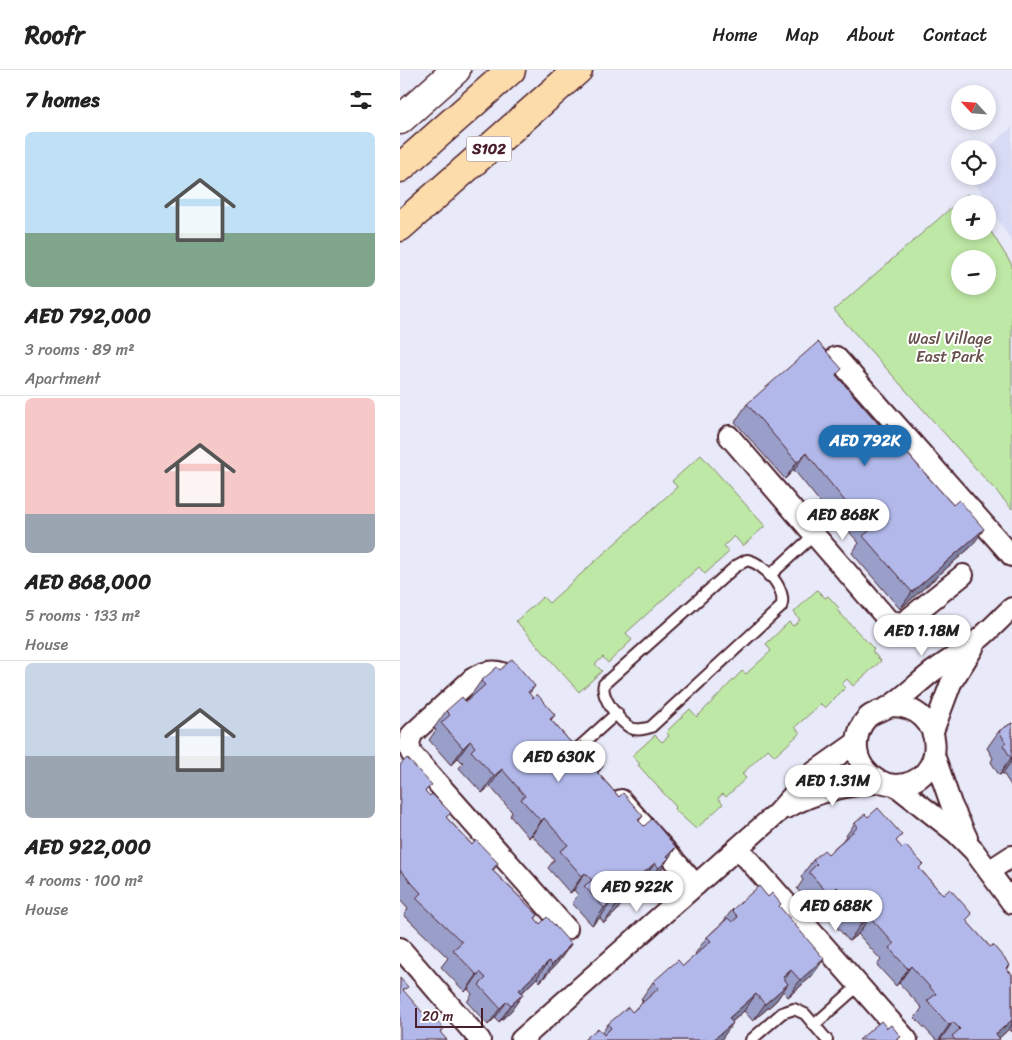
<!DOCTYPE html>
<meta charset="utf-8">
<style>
body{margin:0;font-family:Sriracha,sans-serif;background:#f6f6f6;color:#222;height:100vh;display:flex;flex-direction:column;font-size:19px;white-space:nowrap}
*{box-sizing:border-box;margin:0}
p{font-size:16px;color:#767676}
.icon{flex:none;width:28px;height:28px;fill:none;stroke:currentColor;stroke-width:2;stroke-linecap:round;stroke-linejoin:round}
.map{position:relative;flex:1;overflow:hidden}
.drawer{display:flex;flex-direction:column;background:#fff;width:400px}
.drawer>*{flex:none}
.needle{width:32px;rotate:296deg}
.fabs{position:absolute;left:551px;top:15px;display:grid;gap:10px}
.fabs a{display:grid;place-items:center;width:45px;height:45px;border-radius:50%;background:#fff;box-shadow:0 2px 8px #0003;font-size:25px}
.scale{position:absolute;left:15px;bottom:12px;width:68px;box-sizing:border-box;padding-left:5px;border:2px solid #4a1f2b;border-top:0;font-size:14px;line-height:18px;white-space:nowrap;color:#4a1f2b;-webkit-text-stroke:4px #fff;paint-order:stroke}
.price{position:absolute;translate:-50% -42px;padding:0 11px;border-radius:18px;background:#fff;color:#222;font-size:16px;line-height:32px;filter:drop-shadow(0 1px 2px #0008)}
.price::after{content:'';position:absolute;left:50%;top:30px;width:15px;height:11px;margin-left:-8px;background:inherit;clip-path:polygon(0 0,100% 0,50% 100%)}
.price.on{background:#1f6fb2;color:#fff}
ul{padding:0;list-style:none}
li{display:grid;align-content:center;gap:10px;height:265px;padding:0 25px}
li+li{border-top:1px solid #e0e0e0}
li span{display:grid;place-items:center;height:155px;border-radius:8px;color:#555}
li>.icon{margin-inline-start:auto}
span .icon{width:90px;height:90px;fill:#fffc;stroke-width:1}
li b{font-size:21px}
h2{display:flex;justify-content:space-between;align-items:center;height:60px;padding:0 25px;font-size:21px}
header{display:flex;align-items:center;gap:30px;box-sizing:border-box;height:70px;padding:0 25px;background:#fff;border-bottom:1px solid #e0e0e0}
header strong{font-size:24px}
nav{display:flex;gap:28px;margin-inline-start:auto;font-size:18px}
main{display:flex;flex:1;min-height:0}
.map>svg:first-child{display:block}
</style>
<header>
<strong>Roofr</strong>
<nav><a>Home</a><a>Map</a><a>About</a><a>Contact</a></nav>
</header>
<main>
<section class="drawer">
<h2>7 homes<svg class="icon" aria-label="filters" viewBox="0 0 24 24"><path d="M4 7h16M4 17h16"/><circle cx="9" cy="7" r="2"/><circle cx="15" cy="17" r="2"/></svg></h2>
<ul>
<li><span style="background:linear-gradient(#bfe0f5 65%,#7fa58c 0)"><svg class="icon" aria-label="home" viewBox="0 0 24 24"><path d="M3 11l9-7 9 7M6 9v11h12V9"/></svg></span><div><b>AED 792,000</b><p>3 rooms · 89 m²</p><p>Apartment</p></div></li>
<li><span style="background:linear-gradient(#f6c9c9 75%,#9aa5b1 0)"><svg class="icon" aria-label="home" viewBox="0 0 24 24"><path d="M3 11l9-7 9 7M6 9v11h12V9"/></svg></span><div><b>AED 868,000</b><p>5 rooms · 133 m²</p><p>House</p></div></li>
<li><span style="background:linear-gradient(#c9d6e8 60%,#9aa5b1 0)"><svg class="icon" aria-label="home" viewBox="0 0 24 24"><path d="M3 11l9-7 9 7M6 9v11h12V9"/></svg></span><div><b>AED 922,000</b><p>4 rooms · 100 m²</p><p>House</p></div></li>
</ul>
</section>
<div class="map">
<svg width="612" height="970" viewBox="0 0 612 970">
<rect width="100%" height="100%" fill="#e8eaf9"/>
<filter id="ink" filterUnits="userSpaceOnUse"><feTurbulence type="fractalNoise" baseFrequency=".02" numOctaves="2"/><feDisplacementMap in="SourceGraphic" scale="10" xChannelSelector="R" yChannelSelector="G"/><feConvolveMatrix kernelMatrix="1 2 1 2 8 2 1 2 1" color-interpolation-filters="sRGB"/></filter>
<g filter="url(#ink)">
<!-- built -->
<path fill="#d8dbf4" d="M 612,57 L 612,172 L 571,106 L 588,106 L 587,79 Z"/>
<!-- green -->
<g fill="#bee8a5" stroke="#848468" fill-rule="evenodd">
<path d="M 567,124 L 573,134 L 560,134 L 560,161 L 588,161 L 588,157 L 612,195 L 612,439 L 434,240 ZM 560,189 L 588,189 L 588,216 L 560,216 Z"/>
<path d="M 301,385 L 365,456 L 343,476 L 334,466 L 324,476 L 329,482 L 305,504 L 299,497 L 226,563 L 232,570 L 208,593 L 203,587 L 195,594 L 202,601 L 179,622 L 116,551 L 143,527 L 149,533 L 277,417 L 272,411 Z"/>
<path d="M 417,520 L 425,528 L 428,526 L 439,538 L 437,540 L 474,579 L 472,581 L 481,591 L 453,616 L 447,609 L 442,614 L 445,618 L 425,638 L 421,634 L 395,657 L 400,663 L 375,686 L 368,679 L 342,704 L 346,708 L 326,727 L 323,724 L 318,728 L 323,734 L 296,759 L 274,739 L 276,737 L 238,695 L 240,694 L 232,686 L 255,665 L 262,672 L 269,666 L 266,662 L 290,639 L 297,647 L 342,601 L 346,604 L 371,581 L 366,574 L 389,552 L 393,556 L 400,550 L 394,542 Z"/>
</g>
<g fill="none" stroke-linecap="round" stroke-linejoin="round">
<defs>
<g id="lane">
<path d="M 347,490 C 364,493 388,520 381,537 L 251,657 C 244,659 237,661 231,658 C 220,652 200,627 204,614 L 336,496 Z"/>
<path d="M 369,506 L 414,465"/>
<path d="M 176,680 L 217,643"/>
<path d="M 414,955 L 459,915"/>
<path d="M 351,970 L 382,943 L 394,939 L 405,944 L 427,970"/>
</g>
<g id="street">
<path d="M 436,287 L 612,486"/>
<path d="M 329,366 L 489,551 L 502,553 L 508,549 L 563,505"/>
<path d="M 115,612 C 102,598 87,599 72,609 L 12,664 L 9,673 L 11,683 L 167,859"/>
<path d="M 490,636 C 548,635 549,713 496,715 C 484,715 471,708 464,698 C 453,683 455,661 467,648 C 474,641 483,641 490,636 C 505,626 518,613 532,602 C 547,591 564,581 579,569 C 590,560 601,548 612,538"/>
<path d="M 533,661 L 551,613 L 573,578"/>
<path d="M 534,685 L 551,734 L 567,768"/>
<path d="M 495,715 L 556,763 L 574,781 L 612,833"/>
<path d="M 221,730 L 296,815"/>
<path d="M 386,738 C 417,721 447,715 483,712"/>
<path d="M 338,778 L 507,970"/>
<path d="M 589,801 L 612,786"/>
<path d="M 0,878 L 80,970"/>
<path d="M 121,970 L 377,743 L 413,703 L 457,672"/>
</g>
<path id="secondary" d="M 0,50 L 56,0"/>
<g id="highway">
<path d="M 0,98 L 111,0"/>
<path d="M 0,157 L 178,0"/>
</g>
</defs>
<!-- lane casing -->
<use href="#lane" stroke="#4a1f2b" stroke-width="14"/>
<!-- street casing -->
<use href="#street" stroke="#4a1f2b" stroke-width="24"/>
<!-- secondary casing -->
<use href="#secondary" stroke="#4a1f2b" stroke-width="31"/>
<!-- highway casing -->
<use href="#highway" stroke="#4a1f2b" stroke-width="31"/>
<!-- lane -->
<use href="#lane" stroke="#fff" stroke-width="10"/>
<!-- street -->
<use href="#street" stroke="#fff" stroke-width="20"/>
<!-- secondary -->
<use href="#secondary" stroke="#fff" stroke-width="28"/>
<!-- highway -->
<use href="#highway" stroke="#fddcac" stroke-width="28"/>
</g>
<!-- wall -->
<g fill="#999fc9" stroke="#4a1f2b">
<path d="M 437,306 L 482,358 L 511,379 L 507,384 L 572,476 L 500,539 L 452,483 L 459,473 L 438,449 L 436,452 L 394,400 L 385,409 L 335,352 L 347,334 Z"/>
<path d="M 100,600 L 135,616 L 129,624 L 133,628 L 155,645 L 151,650 L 175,677 L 203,696 L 198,703 L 219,727 L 243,746 L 239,751 L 244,756 L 276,777 L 257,806 L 247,815 L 243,810 L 227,824 L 216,842 L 204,853 L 200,848 L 192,855 L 172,833 L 178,825 L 174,820 L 170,823 L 148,798 L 154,790 L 132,765 L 129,768 L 110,746 L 112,742 L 90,716 L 82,723 L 59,698 L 63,693 L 58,688 L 51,695 L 29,670 L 36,660 L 34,658 L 46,641 L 66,632 L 70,629 L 69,628 L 81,611 Z"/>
<path d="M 612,653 L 612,717 L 603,703 L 599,705 L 591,692 L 593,688 L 587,678 L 599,661 Z"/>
<path d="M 0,695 L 26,723 L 47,748 L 72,775 L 98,793 L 93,801 L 138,845 L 135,849 L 140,854 L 171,874 L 159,891 L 140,912 L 137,908 L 122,923 L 111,941 L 99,952 L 95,948 L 88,955 L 67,932 L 72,924 L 68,919 L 65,922 L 41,897 L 48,888 L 4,845 L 8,839 L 0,830 Z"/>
<path d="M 468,747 L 497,773 L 543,825 L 590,877 L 610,895 L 607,900 L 612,904 L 612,962 L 609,959 L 599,968 L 599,970 L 542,970 L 541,969 L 540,970 L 536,970 L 515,948 L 522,938 L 499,913 L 496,916 L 477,895 L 481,890 L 458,864 L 449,871 L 428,847 L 431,842 L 425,834 L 417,842 L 397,819 L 403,810 L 401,807 L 413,790 L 428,784 L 443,770 L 455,753 Z"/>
<path d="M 368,827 L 381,834 L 379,836 L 412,906 L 388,927 L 383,921 L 376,931 L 353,951 L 344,941 L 332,952 L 321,970 L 184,970 L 202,963 L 208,954 L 232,942 L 243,931 L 241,929 L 253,912 L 283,896 L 296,885 L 295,884 L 307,867 L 323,852 L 332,840 Z"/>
</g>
<!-- shaded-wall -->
<g fill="#7d82a4" stroke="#4a1f2b">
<path d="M 406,383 L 394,400 L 385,409 L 397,392 Z"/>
<path d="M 584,459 L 572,476 L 500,539 L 512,522 Z"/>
<path d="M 70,671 L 58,688 L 51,695 L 63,678 Z"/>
<path d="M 611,688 L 612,688 L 612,690 L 603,703 L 599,705 Z"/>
<path d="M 102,699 L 90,716 L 82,723 L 94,706 Z"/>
<path d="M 144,748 L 132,765 L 129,768 L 141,751 Z"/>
<path d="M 276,777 L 257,806 L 247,815 L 267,786 Z"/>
<path d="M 255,793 L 243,810 L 215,835 L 224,820 Z"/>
<path d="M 185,803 L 174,820 L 170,823 L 182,806 Z"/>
<path d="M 437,817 L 425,834 L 417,842 L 429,825 Z"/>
<path d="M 228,825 L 216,842 L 204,853 L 216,836 Z"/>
<path d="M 212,831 L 200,848 L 192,855 L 204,838 Z"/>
<path d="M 470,847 L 458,864 L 449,871 L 461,854 Z"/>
<path d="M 171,874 L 159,891 L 140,912 L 152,895 Z"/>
<path d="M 424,889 L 412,906 L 388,927 L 400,910 Z"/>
<path d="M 149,891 L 137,908 L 110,934 L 119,920 Z"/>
<path d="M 511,896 L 499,913 L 496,916 L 508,899 Z"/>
<path d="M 391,900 L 380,917 L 383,907 Z"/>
<path d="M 80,902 L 68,919 L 65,922 L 77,905 Z"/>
<path d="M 388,914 L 376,931 L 353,951 L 365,934 Z"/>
<path d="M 123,924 L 111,941 L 99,952 L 111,935 Z"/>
<path d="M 356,924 L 344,941 L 317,965 L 329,948 Z"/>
<path d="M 107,931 L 95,948 L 88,955 L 100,938 Z"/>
<path d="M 612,950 L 612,955 L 609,959 L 597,970 L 596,964 Z"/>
<path d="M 553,952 L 541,969 L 539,970 L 549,955 Z"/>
<path d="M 333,953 L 321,970 L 313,970 Z"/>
</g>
<!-- building -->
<g fill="#b2b9ea" stroke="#4a1f2b">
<path d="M 418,272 L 442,299 L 436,305 L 482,358 L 488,353 L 511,379 L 506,382 L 553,435 L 559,430 L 584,459 L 512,522 L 463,466 L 473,458 L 450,432 L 448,435 L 406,383 L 397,392 L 347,334 Z"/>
<path d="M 112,589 L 135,616 L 128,622 L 133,628 L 137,624 L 155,645 L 150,649 L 175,677 L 181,671 L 203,696 L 197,702 L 219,727 L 223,723 L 243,746 L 238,750 L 244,756 L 252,749 L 276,777 L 267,786 L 269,788 L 259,798 L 255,793 L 224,820 L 228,825 L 216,836 L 212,831 L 204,838 L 184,816 L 192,810 L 185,803 L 182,806 L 160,781 L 168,775 L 144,748 L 141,751 L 121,729 L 125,726 L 102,699 L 94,706 L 71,681 L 75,677 L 70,671 L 63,678 L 41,653 L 50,645 L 46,641 L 62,627 L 66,632 L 85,615 L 81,611 L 97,597 L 100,600 Z"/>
<path d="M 612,653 L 612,688 L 611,688 L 603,675 L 606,673 L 599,661 Z"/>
<path d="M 7,688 L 32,715 L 25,721 L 30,726 L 32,724 L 51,743 L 46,747 L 72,775 L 76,770 L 98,793 L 92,800 L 138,845 L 135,848 L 140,854 L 147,847 L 171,874 L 152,895 L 149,891 L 119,920 L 123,924 L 111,935 L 107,931 L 100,938 L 79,915 L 86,908 L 80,902 L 77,905 L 53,880 L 62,872 L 16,828 L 21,823 L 0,800 L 0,695 Z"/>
<path d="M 478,738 L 502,765 L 496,771 L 502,778 L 505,775 L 523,794 L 519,798 L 543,825 L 550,819 L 572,844 L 566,850 L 590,877 L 593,875 L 610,895 L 606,899 L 612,904 L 612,950 L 596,964 L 600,969 L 598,970 L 555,970 L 552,966 L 560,959 L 553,952 L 549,955 L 527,931 L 536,924 L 511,896 L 508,899 L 489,878 L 494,874 L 470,847 L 461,854 L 440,830 L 444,826 L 437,817 L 429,825 L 409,802 L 417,794 L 413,790 L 424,780 L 428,784 L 458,757 L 455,753 L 465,744 L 468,747 Z"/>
<path d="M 359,816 L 368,827 L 372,823 L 381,834 L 379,836 L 424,889 L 400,910 L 391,900 L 383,907 L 388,914 L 365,934 L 356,924 L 329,948 L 333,953 L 313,970 L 309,970 L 308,969 L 307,970 L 184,970 L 198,958 L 204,965 L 211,958 L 208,954 L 228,937 L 232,942 L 259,918 L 253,912 L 278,890 L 283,896 L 311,871 L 307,867 L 328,848 L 332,852 L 338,847 L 332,840 Z"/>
<path d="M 0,908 L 8,917 L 3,920 L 30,951 L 34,947 L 44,959 L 40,962 L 47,970 L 0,970 Z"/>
<path d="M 481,951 L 487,958 L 491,955 L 501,967 L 497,969 L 498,970 L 459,970 Z"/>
</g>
</g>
<g text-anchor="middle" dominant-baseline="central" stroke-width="4" stroke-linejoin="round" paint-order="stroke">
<!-- shield labels -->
<rect fill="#fff" stroke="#80626b" stroke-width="1" x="66.5" y="66.5" width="45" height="25" rx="4"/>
<g font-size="15" font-weight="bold" fill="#4a1f2b">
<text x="89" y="79">S102</text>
</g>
<!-- park labels -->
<g font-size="16" fill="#67514a" stroke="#fff">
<text x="550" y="268">Wasl Village<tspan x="550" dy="18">East Park</tspan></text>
</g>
</g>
</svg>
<div class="fabs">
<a><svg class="needle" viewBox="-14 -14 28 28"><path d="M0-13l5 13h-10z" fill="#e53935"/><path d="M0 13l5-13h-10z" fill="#767676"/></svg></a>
<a><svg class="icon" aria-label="locate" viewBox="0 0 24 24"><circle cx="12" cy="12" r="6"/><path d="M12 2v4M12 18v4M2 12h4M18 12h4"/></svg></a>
<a>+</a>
<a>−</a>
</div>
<div class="scale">20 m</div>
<b class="price on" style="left:465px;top:397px">AED 792K</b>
<b class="price" style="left:443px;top:471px">AED 868K</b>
<b class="price" style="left:522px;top:587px">AED 1.18M</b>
<b class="price" style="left:159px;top:713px">AED 630K</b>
<b class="price" style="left:433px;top:737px">AED 1.31M</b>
<b class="price" style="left:237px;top:843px">AED 922K</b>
<b class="price" style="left:436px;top:862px">AED 688K</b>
</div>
</main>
